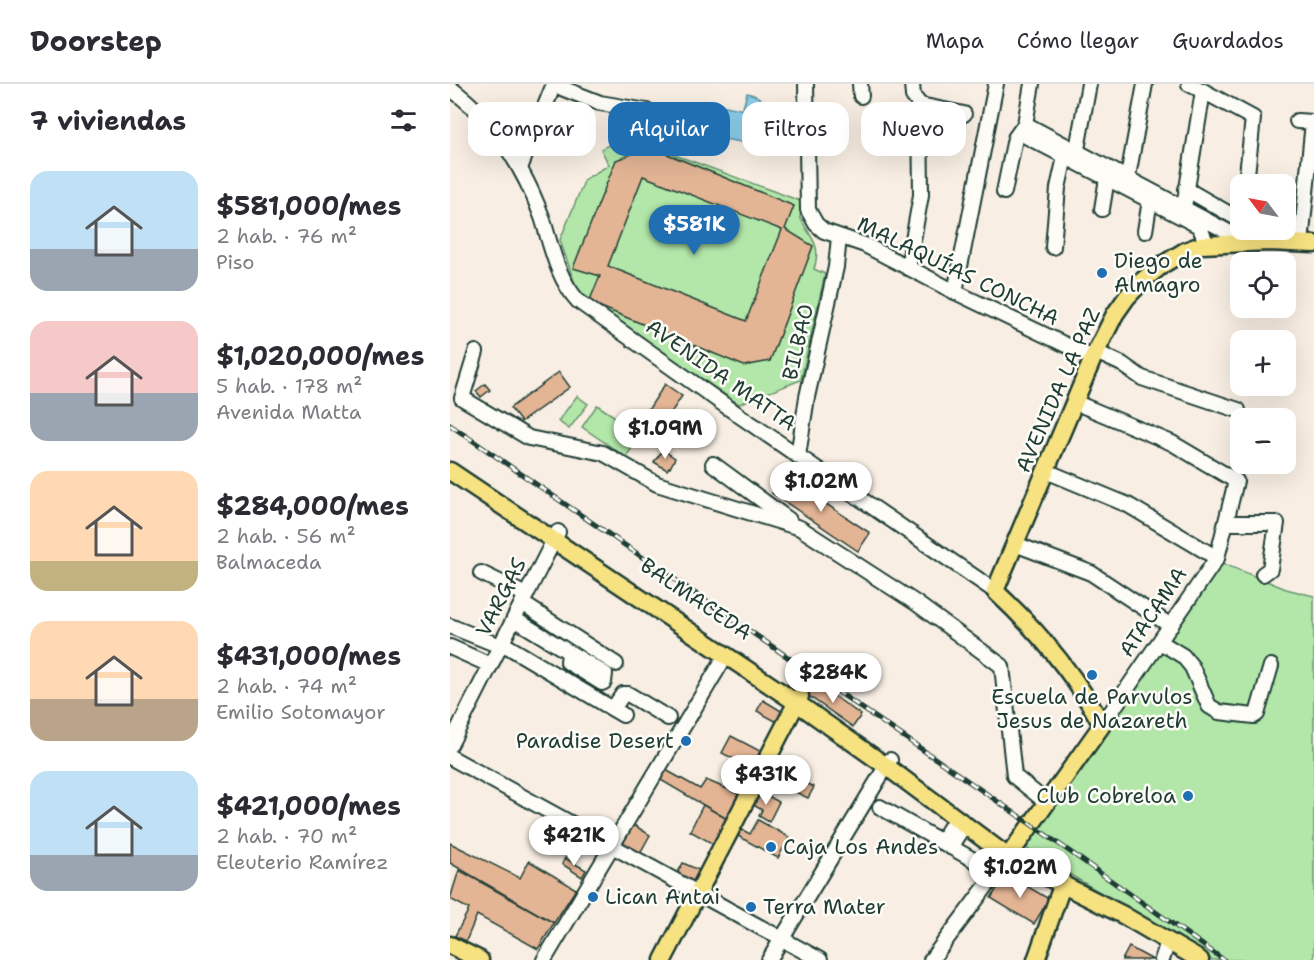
<!DOCTYPE html>
<html lang="es">
<meta charset="utf-8">
<style>
body{margin:0;font-family:"Shantell Sans",sans-serif;background:#f7f7f7;color:#2b2b33;height:100vh;display:flex;flex-direction:column;font-size:22px;white-space:nowrap}
*{box-sizing:border-box;margin:0}
p{font-size:20px;color:#7c7c81}
.icon{flex:none;width:33px;height:33px;fill:none;stroke:currentColor;stroke-width:2;stroke-linecap:round;stroke-linejoin:round}
.map{position:relative;flex:1;overflow:hidden}
.details{display:flex;flex-direction:column;background:#fff;width:450px}
.details>*{flex:none}
.top-card{position:absolute;left:18px;top:18px;width:570px;height:54px;display:flex;gap:12px}
.needle{width:39px;rotate:302deg}
.buttons{position:absolute;left:780px;top:90px;display:grid;gap:12px}
.buttons a{display:grid;place-items:center;width:66px;height:66px;border-radius:12px;background:#fff;box-shadow:0 6px 24px #0002;font-size:30px}
.price{position:absolute;translate:-50% -51px;padding:0 14px;border-radius:21px;background:#fff;color:#222;font-size:20px;line-height:39px;filter:drop-shadow(0 2px 3px #0008)}
.price::after{content:'';position:absolute;left:50%;top:36px;width:18px;height:14px;margin-left:-9px;background:inherit;clip-path:polygon(0 0,100% 0,50% 100%)}
.price.current{background:#1f6fb2;color:#fff}
ul{padding:0;list-style:none}
li{display:flex;align-items:center;gap:18px;height:150px;padding:0 30px}
li span{display:grid;place-items:center;flex:none;width:168px;height:120px;border-radius:18px;color:#555}
li>.icon{margin-inline-start:auto}
span .icon{width:72px;height:72px;fill:#fffc;stroke-width:1}
li b{font-size:26px}
h2{display:flex;justify-content:space-between;align-items:center;height:72px;padding:0 30px;font-size:26px}
.tag{padding:0 21px;border-radius:18px;background:#fff;box-shadow:0 6px 24px #0002;font-size:21px;line-height:54px}
.tag.current{background:#1f6fb2;color:#fff}
header{display:flex;align-items:center;gap:36px;box-sizing:border-box;height:84px;padding:0 30px;background:#fff;border-bottom:2px solid #e1e1e2}
header strong{font-size:28px}
nav{display:flex;gap:33px;margin-inline-start:auto;font-size:21px}
main{display:flex;flex:1;min-height:0}
.map>svg:first-child{display:block}
</style>
<header>
<strong>Doorstep</strong>
<nav><a>Mapa</a><a>Cómo llegar</a><a>Guardados</a></nav>
</header>
<main>
<section class="details">
<h2>7 viviendas<svg class="icon" aria-label="filters" viewBox="0 0 24 24"><path d="M4 7h16M4 17h16"/><circle cx="9" cy="7" r="2"/><circle cx="15" cy="17" r="2"/></svg></h2>
<ul>
<li><span style="background:linear-gradient(#bfe0f5 65%,#9aa5b1 0)"><svg class="icon" aria-label="home" viewBox="0 0 24 24"><path d="M3 11l9-7 9 7M6 9v11h12V9"/></svg></span><div><b>$581,000/mes</b><p>2 hab. · 76 m²</p><p>Piso</p></div></li>
<li><span style="background:linear-gradient(#f6c9c9 60%,#9aa5b1 0)"><svg class="icon" aria-label="home" viewBox="0 0 24 24"><path d="M3 11l9-7 9 7M6 9v11h12V9"/></svg></span><div><b>$1,020,000/mes</b><p>5 hab. · 178 m²</p><p>Avenida Matta</p></div></li>
<li><span style="background:linear-gradient(#ffd9b3 75%,#c2b280 0)"><svg class="icon" aria-label="home" viewBox="0 0 24 24"><path d="M3 11l9-7 9 7M6 9v11h12V9"/></svg></span><div><b>$284,000/mes</b><p>2 hab. · 56 m²</p><p>Balmaceda</p></div></li>
<li><span style="background:linear-gradient(#ffd9b3 65%,#b9a48a 0)"><svg class="icon" aria-label="home" viewBox="0 0 24 24"><path d="M3 11l9-7 9 7M6 9v11h12V9"/></svg></span><div><b>$431,000/mes</b><p>2 hab. · 74 m²</p><p>Emilio Sotomayor</p></div></li>
<li><span style="background:linear-gradient(#bfe0f5 70%,#9aa5b1 0)"><svg class="icon" aria-label="home" viewBox="0 0 24 24"><path d="M3 11l9-7 9 7M6 9v11h12V9"/></svg></span><div><b>$421,000/mes</b><p>2 hab. · 70 m²</p><p>Eleuterio Ramírez</p></div></li>
</ul>
</section>
<div class="map">
<svg width="864" height="876" viewBox="0 0 864 876">
<rect width="100%" height="100%" fill="#f8eee3"/>
<filter id="ink" filterUnits="userSpaceOnUse"><feTurbulence type="fractalNoise" baseFrequency=".0167" numOctaves="2"/><feDisplacementMap in="SourceGraphic" scale="12" xChannelSelector="R" yChannelSelector="G"/><feConvolveMatrix kernelMatrix="1 2 1 2 8 2 1 2 1" color-interpolation-filters="sRGB"/></filter>
<g filter="url(#ink)">
<!-- green -->
<g fill="#b2e7a9" stroke="#68926e" stroke-width="1.5">
<path d="M 189,45 L 219,50 L 217,68 L 353,118 L 350,133 C 361,156 372,159 364,185 L 375,190 L 351,296 L 289,320 L 136,217 L 126,203 L 110,156 L 135,95 L 159,81 L 151,65 Z"/>
<path d="M 127,312 L 138,320 L 119,345 L 108,337 Z"/>
<path d="M 147,321 L 191,350 L 176,373 L 132,343 Z"/>
<path d="M 772,479 L 836,505 L 864,512 L 864,876 L 762,876 L 576,764 Z"/>
</g>
<!-- water -->
<g fill="#8bceec" stroke="#6094a2" stroke-width="1.5">
<path d="M 297,9 C 309,12 314,15 318,28 L 293,24 Z"/>
<path d="M 252,17 L 318,31 C 317,44 314,55 302,60 L 240,49 C 231,35 238,23 252,17 Z"/>
</g>
<!-- building -->
<g fill="#e4b595" stroke="#1f3d34" stroke-width="1.5" fill-rule="evenodd">
<path d="M 200,63 L 344,122 L 335,145 L 363,162 L 320,277 L 294,282 L 139,218 L 150,192 L 123,184 L 166,76 ZM 193,92 L 332,146 L 296,237 L 158,182 Z"/>
<path d="M 109,288 L 120,303 L 71,338 L 60,324 Z"/>
<path d="M 35,300 L 40,306 L 31,313 L 26,307 Z"/>
<path d="M 215,300 L 232,312 L 215,338 L 198,326 Z"/>
<path d="M 213,366 L 225,374 L 220,384 L 219,383 L 217,386 L 204,378 Z"/>
<path d="M 334,392 L 420,449 L 408,467 L 322,409 Z"/>
<path d="M 364,598 L 411,631 L 403,643 L 356,610 Z"/>
<path d="M 313,616 L 333,628 L 327,638 L 307,627 Z"/>
<path d="M 281,652 L 310,667 L 302,684 L 272,669 Z"/>
<path d="M 322,683 L 364,703 L 358,714 L 316,694 Z"/>
<path d="M 214,685 L 250,705 L 256,696 L 289,710 L 277,735 L 209,695 Z"/>
<path d="M 283,693 L 295,700 L 289,710 L 278,705 Z"/>
<path d="M 309,707 L 329,718 L 319,738 L 309,732 L 312,726 L 302,720 Z"/>
<path d="M 253,721 L 277,735 L 265,761 L 240,747 Z"/>
<path d="M 308,736 L 339,753 L 328,774 L 286,751 L 289,744 L 300,750 Z"/>
<path d="M 182,740 L 200,751 L 189,771 L 174,762 L 173,757 Z"/>
<path d="M 0,759 L 70,794 L 79,777 L 126,805 L 104,839 L 0,779 Z"/>
<path d="M 115,774 L 136,786 L 132,793 L 112,780 Z"/>
<path d="M 233,779 L 251,787 L 244,801 L 226,792 Z"/>
<path d="M 9,786 L 104,839 L 88,865 L 27,831 L 16,857 L 5,852 L 19,825 L 0,815 Z"/>
<path d="M 556,790 L 599,815 L 584,840 L 541,814 Z"/>
<path d="M 679,863 L 703,876 L 672,876 Z"/>
</g>
<g fill="none" stroke-linecap="round" stroke-linejoin="round">
<defs>
<g id="minor">
<path d="M 356,0 L 358,126 L 366,140 L 374,147 L 415,161 L 505,208 L 643,274"/>
<path d="M 410,0 L 411,12"/>
<path d="M 104,1 L 150,19 L 197,27"/>
<path d="M 0,4 C 44,36 73,82 92,133 C 101,161 107,194 128,217 L 290,332 L 545,507"/>
<path d="M 753,7 L 803,34 L 796,100"/>
<path d="M 470,21 L 514,30"/>
<path d="M 847,37 L 863,38 L 851,159"/>
<path d="M 575,40 L 799,159"/>
<path d="M 570,49 L 749,142 L 757,160"/>
<path d="M 625,76 L 639,0"/>
<path d="M 70,84 L 104,0"/>
<path d="M 676,103 L 695,0"/>
<path d="M 736,105 L 790,136"/>
<path d="M 554,108 L 565,54 L 575,40 L 582,0"/>
<path d="M 652,125 L 658,88"/>
<path d="M 733,129 L 753,7 L 739,0"/>
<path d="M 695,147 L 701,110"/>
<path d="M 603,163 L 608,104 L 617,64"/>
<path d="M 458,184 L 471,111 L 470,21 L 463,12 L 462,0"/>
<path d="M 505,208 L 546,0"/>
<path d="M 26,268 L 12,314 L 79,354 L 153,369 L 207,400 L 350,444 L 466,519 L 552,582 L 564,692 L 596,718"/>
<path d="M 646,268 L 672,280 L 692,294 L 788,326"/>
<path d="M 624,318 L 722,359 L 786,397 L 767,474 L 652,641"/>
<path d="M 348,372 L 357,313 L 386,183 L 389,153"/>
<path d="M 263,380 L 339,436"/>
<path d="M 596,387 L 678,421 L 767,474"/>
<path d="M 776,439 L 827,439 L 820,485 L 813,490"/>
<path d="M 565,460 L 641,489 L 721,542"/>
<path d="M 31,489 L 76,511"/>
<path d="M 72,519 L 166,580"/>
<path d="M 64,535 L 71,539 L 155,590 L 154,598 L 152,599 L 118,578 L 119,568"/>
<path d="M 0,542 L 50,562"/>
<path d="M 710,558 L 733,572 L 742,583 L 759,622 L 769,628 L 804,632 L 807,630 L 821,582"/>
<path d="M 52,559 L 173,631"/>
<path d="M 0,563 L 40,581"/>
<path d="M 163,625 L 173,610 L 178,610 L 218,634"/>
<path d="M 0,661 L 108,448"/>
<path d="M 0,673 L 370,876"/>
<path d="M 430,723 L 529,779"/>
<path d="M 491,758 L 506,734"/>
<path d="M 500,763 L 515,740"/>
<path d="M 94,876 L 276,571"/>
<path d="M 319,876 L 440,676"/>
<path d="M 481,876 L 558,773"/>
<path d="M 712,876 L 718,857"/>
</g>
<g id="major">
<path d="M 0,387 L 347,619 L 436,682 L 558,773 L 673,831 L 750,876"/>
<path d="M 558,773 L 652,641 C 625,590 587,546 545,507 L 643,274 L 665,230 L 677,213 L 692,197 L 712,181 L 735,167 L 751,161 L 819,158 L 864,160"/>
<path d="M 0,861 L 30,876"/>
<path d="M 213,876 L 350,612"/>
<path d="M 586,876 L 613,799"/>
</g>
</defs>
<!-- minor casing -->
<use href="#minor" stroke="#1f3d34" stroke-width="18"/>
<!-- major casing -->
<use href="#major" stroke="#1f3d34" stroke-width="21"/>
<!-- minor -->
<use href="#minor" stroke="#fdfcf7" stroke-width="14"/>
<!-- major -->
<use href="#major" stroke="#f7e281" stroke-width="16"/>
<defs>
<path id="rail" d="M 0,341 L 582,741 L 774,876"/>
</defs>
<!-- rail casing -->
<use href="#rail" stroke="#1f3d34" stroke-width="5"/>
<!-- rail -->
<use href="#rail" stroke="#fdfcf7" stroke-width="3" stroke-dasharray="9" stroke-linecap="butt"/>
</g>
</g>
<!-- markers -->
<g fill="#1f6fb2" stroke="#fdfcf7" stroke-width="2">
<circle cx="652" cy="189" r="6"/>
<circle cx="642" cy="591" r="6"/>
<circle cx="236" cy="657" r="6"/>
<circle cx="738" cy="712" r="6"/>
<circle cx="321" cy="763" r="6"/>
<circle cx="143" cy="813" r="6"/>
<circle cx="301" cy="823" r="6"/>
</g>
<g text-anchor="middle" dominant-baseline="central" stroke-width="5" stroke-linejoin="round" paint-order="stroke">
<!-- poi labels -->
<g font-size="21" fill="#1f3d34" stroke="#fdfcf7" text-anchor="start">
<text x="664" y="177">Diego de<tspan x="664" dy="24">Almagro</tspan></text>
<text x="642" y="613" text-anchor="middle">Escuela de Parvulos<tspan x="642" dy="24">Jesus de Nazareth</tspan></text>
<text x="224" y="657" text-anchor="end">Paradise Desert</text>
<text x="726" y="712" text-anchor="end">Club Cobreloa</text>
<text x="333" y="763">Caja Los Andes</text>
<text x="155" y="813">Lican Antai</text>
<text x="313" y="823">Terra Mater</text>
</g>
<!-- street labels -->
<g font-size="21" fill="#1f3d34" stroke="#fdfcf7">
<text transform="translate(508 187) rotate(26)">MALAQUÍAS CONCHA</text>
<text transform="translate(348 258) rotate(-77)">BILBAO</text>
<text transform="translate(271 291) rotate(35)">AVENIDA MATTA</text>
<text transform="translate(608 306) rotate(-66)">AVENIDA LA PAZ</text>
<text transform="translate(51 513) rotate(-63)">VARGAS</text>
<text transform="translate(246 515) rotate(34)">BALMACEDA</text>
<text transform="translate(703 528) rotate(-56)">ATACAMA</text>
</g>
</g>
</svg>
<div class="buttons">
<a><svg class="needle" viewBox="-14 -14 28 28"><path d="M0-13l5 13h-10z" fill="#e53935"/><path d="M0 13l5-13h-10z" fill="#7c7c81"/></svg></a>
<a><svg class="icon" aria-label="locate" viewBox="0 0 24 24"><circle cx="12" cy="12" r="6"/><path d="M12 2v4M12 18v4M2 12h4M18 12h4"/></svg></a>
<a>+</a>
<a>−</a>
</div>
<b class="price current" style="left:244px;top:172px">$581K</b>
<b class="price" style="left:215px;top:376px">$1.09M</b>
<b class="price" style="left:371px;top:429px">$1.02M</b>
<b class="price" style="left:383px;top:620px">$284K</b>
<b class="price" style="left:316px;top:722px">$431K</b>
<b class="price" style="left:124px;top:783px">$421K</b>
<b class="price" style="left:570px;top:815px">$1.02M</b>
<div class="top-card">
<a class="tag">Comprar</a>
<a class="tag current">Alquilar</a>
<a class="tag">Filtros</a>
<a class="tag">Nuevo</a>
</div>
</div>
</main>
